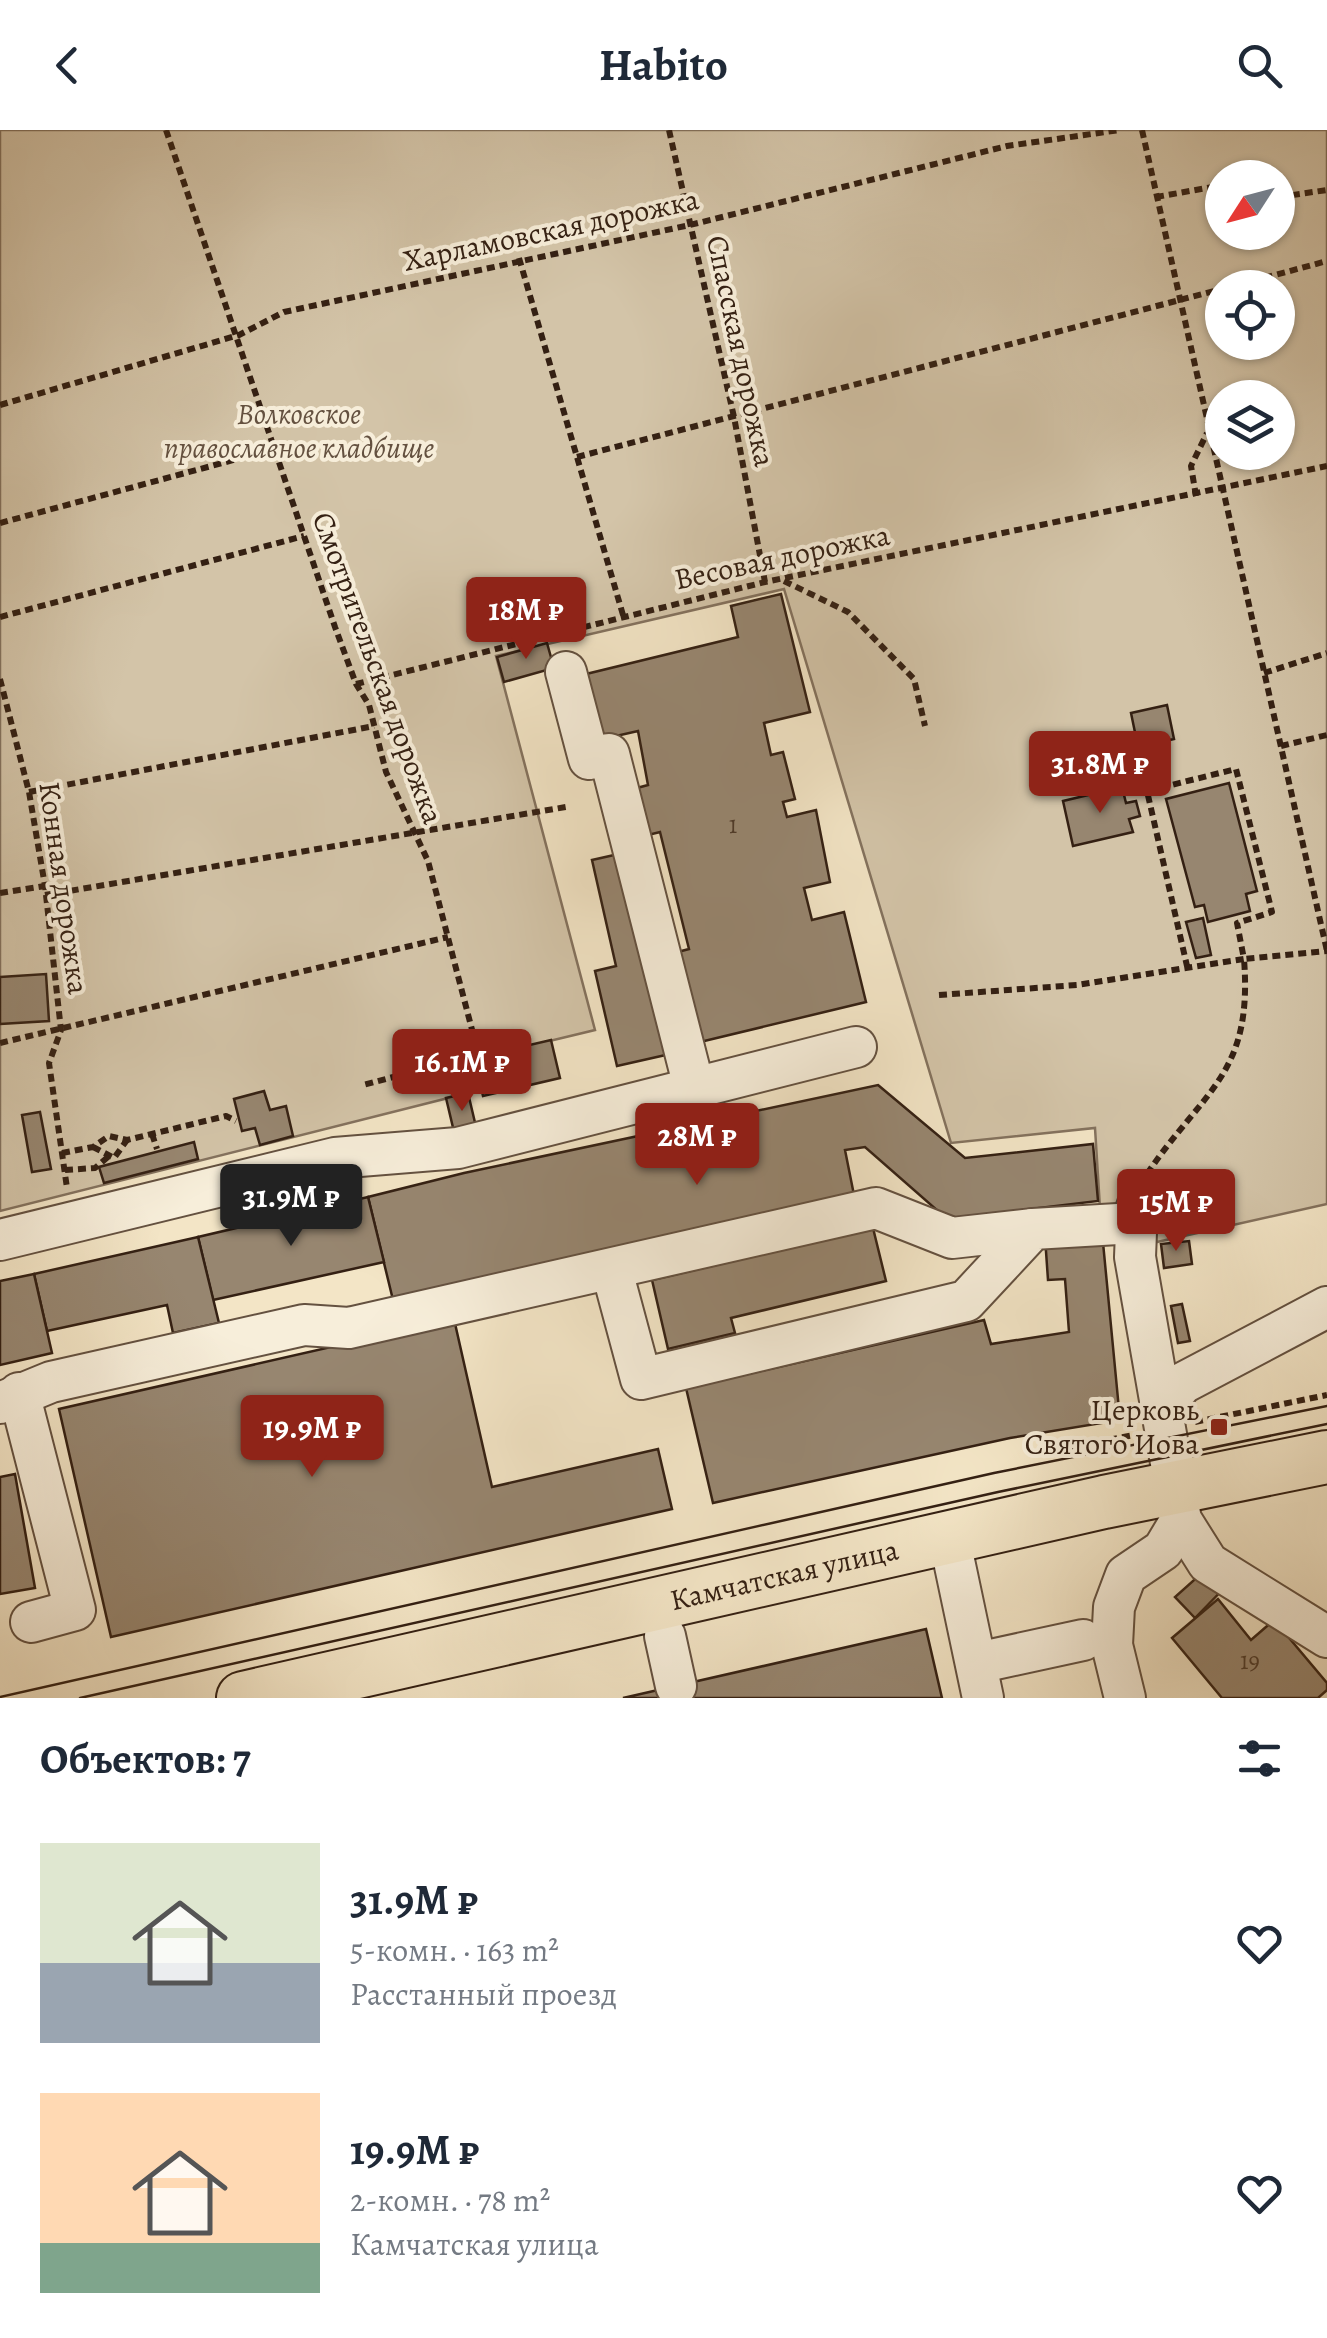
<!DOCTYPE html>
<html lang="ru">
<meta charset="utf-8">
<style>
body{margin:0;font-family:Alegreya,serif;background:#f2f2f3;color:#1f2937;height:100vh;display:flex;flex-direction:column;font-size:38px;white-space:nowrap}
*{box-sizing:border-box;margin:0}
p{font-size:32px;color:#747a83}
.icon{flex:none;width:55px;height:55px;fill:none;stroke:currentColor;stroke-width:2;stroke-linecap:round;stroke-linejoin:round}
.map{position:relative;height:1568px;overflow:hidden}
.panel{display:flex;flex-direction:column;background:#fff;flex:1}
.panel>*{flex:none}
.needle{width:65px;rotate:234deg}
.controls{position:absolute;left:1205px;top:30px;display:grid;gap:20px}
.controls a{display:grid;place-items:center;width:90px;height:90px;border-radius:50%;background:#fff;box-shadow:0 2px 8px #0004;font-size:50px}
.price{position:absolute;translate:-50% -85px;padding:0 22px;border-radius:10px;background:#8f2418;color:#fff;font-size:32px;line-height:65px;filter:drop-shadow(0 2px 5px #0008)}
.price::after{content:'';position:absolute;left:50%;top:60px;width:30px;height:22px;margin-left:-15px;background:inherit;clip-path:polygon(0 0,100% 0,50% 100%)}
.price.current{background:#222;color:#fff}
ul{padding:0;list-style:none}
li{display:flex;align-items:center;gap:30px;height:250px;padding:0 40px}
li span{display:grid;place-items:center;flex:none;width:280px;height:200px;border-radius:0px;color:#555}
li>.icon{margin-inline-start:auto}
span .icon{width:120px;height:120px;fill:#fffc;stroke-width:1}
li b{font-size:42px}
h2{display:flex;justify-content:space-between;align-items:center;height:120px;padding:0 40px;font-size:42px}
header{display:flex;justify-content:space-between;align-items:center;height:130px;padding:0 40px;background:#fff;font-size:45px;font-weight:700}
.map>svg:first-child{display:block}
</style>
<header><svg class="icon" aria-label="back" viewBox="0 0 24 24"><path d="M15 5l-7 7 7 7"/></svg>Habito<svg class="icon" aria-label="search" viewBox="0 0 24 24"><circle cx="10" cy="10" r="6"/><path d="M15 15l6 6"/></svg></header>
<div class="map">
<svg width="1327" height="1568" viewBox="0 0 1327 1568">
<rect width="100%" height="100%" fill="#f3e5c6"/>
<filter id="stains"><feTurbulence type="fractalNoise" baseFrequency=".002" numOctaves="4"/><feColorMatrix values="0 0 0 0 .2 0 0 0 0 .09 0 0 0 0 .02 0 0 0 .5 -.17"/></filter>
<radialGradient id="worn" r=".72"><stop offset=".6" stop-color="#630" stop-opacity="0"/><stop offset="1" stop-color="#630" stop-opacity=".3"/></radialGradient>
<!-- green -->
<path fill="#d3c4a8" stroke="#84725e" stroke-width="2.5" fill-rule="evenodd" d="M 0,0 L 1327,0 L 1327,1074 L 1157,1112 L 1137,1077 L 1100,1078 L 1095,998 L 951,1013 L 784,459 L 496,526 L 595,900 L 462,932 L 468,963 L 0,1081 ZM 1222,48 L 1278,48 L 1278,102 L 1222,102 ZM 1222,158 L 1278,158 L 1278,212 L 1222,212 ZM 1222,268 L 1278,268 L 1278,322 L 1222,322 Z"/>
<!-- building -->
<g fill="#978670" stroke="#342013" stroke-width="2.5">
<path d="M 781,464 L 810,582 L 764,593 L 771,625 L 783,622 L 795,669 L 783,672 L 787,687 L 816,680 L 830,752 L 804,758 L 812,790 L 844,782 L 866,872 L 696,913 L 674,823 L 689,819 L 660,702 L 648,705 L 637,658 L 648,655 L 638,601 L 594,611 L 578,546 L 738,507 L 731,476 Z"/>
<path d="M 547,513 L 554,538 L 504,552 L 497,527 Z"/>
<path d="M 1167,575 L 1174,609 L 1138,617 L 1131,583 Z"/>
<path d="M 1229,653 L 1257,761 L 1246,764 L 1250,781 L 1208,792 L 1204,775 L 1195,777 L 1166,669 Z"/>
<path d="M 1122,657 L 1126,673 L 1136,671 L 1140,686 L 1129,689 L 1133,702 L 1073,716 L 1063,671 Z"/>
<path d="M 623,723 L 670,924 L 617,936 L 595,841 L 616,836 L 592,730 Z"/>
<path d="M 1203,788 L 1211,825 L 1196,828 L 1186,792 Z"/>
<path d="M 46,844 L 49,891 L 0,894 L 0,847 Z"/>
<path d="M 551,910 L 560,948 L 483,966 L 474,928 Z"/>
<path d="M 878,955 L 965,1028 L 1093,1014 L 1098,1071 L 947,1089 L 865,1017 L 845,1020 L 854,1065 L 393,1170 L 368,1067 L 464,1043 Z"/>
<path d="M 264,961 L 270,980 L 286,976 L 293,1006 L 260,1015 L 255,998 L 242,1001 L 234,969 Z"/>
<path d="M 468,963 L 477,1001 L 455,1006 L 446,968 Z"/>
<path d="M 40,982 L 51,1039 L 32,1042 L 22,985 Z"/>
<path d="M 194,1012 L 198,1029 L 104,1053 L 99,1037 Z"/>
<path d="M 368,1067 L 384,1132 L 213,1170 L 198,1107 Z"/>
<path d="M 873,1098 L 886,1151 L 731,1188 L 735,1203 L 668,1219 L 652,1150 Z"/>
<path d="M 1102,1102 L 1120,1290 L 1010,1308 L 713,1373 L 686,1258 L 984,1190 L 991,1214 L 1069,1202 L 1065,1149 L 1048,1150 L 1045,1107 Z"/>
<path d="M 198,1107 L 219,1193 L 173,1203 L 167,1175 L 47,1201 L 34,1144 Z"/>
<path d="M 1189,1111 L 1192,1134 L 1164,1138 L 1161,1114 Z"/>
<path d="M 34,1144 L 52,1223 L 0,1235 L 0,1151 Z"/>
<path d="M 1182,1174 L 1190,1211 L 1178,1213 L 1171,1176 Z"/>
<path d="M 454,1189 L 492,1357 L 658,1319 L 672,1379 L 111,1507 L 59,1279 Z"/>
<path d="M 15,1344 L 35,1458 L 0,1464 L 0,1347 Z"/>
<path d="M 1203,1442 L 1233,1449 L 1195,1488 L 1175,1467 Z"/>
<path d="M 1218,1469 L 1251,1510 L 1274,1490 L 1327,1553 L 1327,1560 L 1318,1568 L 1222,1568 L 1172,1508 Z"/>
<path d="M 926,1499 L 942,1568 L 623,1568 Z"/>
</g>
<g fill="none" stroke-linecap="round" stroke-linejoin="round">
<defs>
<g id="minor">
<path d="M 566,542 L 589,629 L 609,624 L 694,957"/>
<path d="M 1137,1077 L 1135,1127 L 1181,1390 L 1208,1433 L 1327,1507"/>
<path d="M 0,1110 L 335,1028 L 458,1018 L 856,917"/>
<path d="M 612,1141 L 641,1249 L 966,1171 L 1033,1099 L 1135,1093"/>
<path d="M 19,1263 L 75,1480 L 31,1492"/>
<path d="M 0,1273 L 51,1252 L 304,1195 L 349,1198 L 876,1078 L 952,1108 L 1033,1099"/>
<path d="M 1159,1279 L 1183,1253 L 1327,1177"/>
<path d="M 949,1407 L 983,1568"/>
<path d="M 665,1506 L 676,1556"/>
<path d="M 977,1533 L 1083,1510"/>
<path d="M 1125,1568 L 1112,1515 L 1114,1477 L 1126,1445 L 1163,1420 L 1181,1390"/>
</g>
<g id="major">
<path id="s1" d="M 243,1568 L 1104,1372 L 1327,1327"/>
</g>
</defs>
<!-- minor casing -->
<use href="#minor" stroke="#645140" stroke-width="44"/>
<!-- major casing -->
<use href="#major" stroke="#342013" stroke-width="56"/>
<!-- path -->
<g stroke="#342013" stroke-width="6" stroke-dasharray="8 5" stroke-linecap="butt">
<path d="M 166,0 L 335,497 L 356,554 L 369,575 L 386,642 L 428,731 L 476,915 L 454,931 L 363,955"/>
<path d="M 669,0 L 734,287 L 765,452"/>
<path d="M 1142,0 L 1327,821"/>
<path d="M 1156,67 L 1218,56"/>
<path d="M 1279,67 L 1327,60"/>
<path d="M 519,128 L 623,485"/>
<path d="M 1227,158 L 1327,131"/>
<path d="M 0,275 L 239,205 L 284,182 L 690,95 L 1007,16 L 1120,0"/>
<path d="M 577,327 L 1222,159"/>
<path d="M 1196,366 L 1191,336 L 1207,303"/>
<path d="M 0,393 L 278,318"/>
<path d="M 784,451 L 848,482 L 914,549 L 925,596"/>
<path d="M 0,487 L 304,406"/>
<path d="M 1264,543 L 1327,523"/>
<path d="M 0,549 L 29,662 L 45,756 L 61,900 L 49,933 L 67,1058"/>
<path d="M 356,554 L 765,452 L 1327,336"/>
<path d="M 1281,616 L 1327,605"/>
<path d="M 29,662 L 374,596"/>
<path d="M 0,763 L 45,756"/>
<path d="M 45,765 L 566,677"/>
<path d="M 939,865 L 1077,855 L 1244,829 L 1237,793 L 1272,782 L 1236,639 L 1147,661 L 1187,836"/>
<path d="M 0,913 L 448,807"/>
<path d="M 152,1004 L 157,1019"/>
<path d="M 93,1017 L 114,1028 L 127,1010"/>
<path d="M 62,1023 L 93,1017 L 109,1006 L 127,1010 L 226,986 L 236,991"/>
<path d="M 65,1040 L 95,1038 L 109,1026"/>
<path d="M 1147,1044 C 1204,959 1253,945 1244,829 L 1327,821"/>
<path d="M 1195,1292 L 1327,1265"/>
<path d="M 1071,1317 L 1134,1305"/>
</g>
<!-- minor -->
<use href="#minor" stroke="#f7eeda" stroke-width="40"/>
<!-- major -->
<use href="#major" stroke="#f3e5c6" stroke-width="52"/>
<!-- tram -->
<g stroke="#342013" stroke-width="2.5">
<path d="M 0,1567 L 994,1343 L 1327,1276"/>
<path d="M 80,1568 L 998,1362 L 1327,1294"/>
</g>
</g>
<!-- markers -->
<rect fill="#8f2418" stroke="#f7eeda" stroke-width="4" x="1209" y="1287" width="20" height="20" rx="5"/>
<g text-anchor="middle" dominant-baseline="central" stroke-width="8" stroke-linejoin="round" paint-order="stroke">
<!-- number labels -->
<g font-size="25" fill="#4d3a2a">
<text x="733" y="695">1</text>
<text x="1250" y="1531">19</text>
</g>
<!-- street labels -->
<g font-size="30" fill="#342013" stroke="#f7eeda">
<text transform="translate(551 100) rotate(-12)">Харламовская дорожка</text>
<text transform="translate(741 221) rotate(78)">Спасская дорожка</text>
<text transform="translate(782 427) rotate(-12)">Весовая дорожка</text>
<text transform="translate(378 538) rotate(70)">Смотрительская дорожка</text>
<text transform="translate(64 758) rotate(82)">Конная дорожка</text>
<text stroke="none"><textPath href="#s1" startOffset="555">Камчатская улица</textPath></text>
</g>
<!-- park labels -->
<g font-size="30" font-style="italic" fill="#645140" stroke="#f7eeda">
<text x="299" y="284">Волковское<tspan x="299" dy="34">православное кладбище</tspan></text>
</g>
<!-- poi labels -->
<g font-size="30" fill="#342013" stroke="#f7eeda" text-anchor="end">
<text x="1199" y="1280">Церковь<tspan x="1199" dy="34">Святого Иова</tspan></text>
</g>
</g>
<rect width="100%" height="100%" filter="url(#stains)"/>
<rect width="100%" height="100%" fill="url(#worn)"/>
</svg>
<div class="controls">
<a><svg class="needle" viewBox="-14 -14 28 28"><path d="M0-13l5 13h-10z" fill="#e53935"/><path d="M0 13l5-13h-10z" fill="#747a83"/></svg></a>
<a><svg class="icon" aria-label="locate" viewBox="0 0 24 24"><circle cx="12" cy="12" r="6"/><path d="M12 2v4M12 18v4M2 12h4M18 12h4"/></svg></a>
<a><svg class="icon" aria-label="layers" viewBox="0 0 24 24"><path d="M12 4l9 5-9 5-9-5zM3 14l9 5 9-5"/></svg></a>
</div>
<b class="price" style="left:526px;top:532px">18M ₽</b>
<b class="price" style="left:1100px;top:686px">31.8M ₽</b>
<b class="price" style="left:462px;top:984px">16.1M ₽</b>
<b class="price" style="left:697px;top:1058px">28M ₽</b>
<b class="price current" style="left:291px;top:1119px">31.9M ₽</b>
<b class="price" style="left:1176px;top:1124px">15M ₽</b>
<b class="price" style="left:312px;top:1350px">19.9M ₽</b>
</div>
<section class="panel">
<h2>Объектов: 7<svg class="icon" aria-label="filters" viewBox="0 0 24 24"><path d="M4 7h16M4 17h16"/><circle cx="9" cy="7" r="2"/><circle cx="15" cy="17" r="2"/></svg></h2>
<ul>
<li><span style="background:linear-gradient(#dfe7d0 60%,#9aa5b1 0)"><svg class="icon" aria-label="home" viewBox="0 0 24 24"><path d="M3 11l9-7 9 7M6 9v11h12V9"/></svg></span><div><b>31.9M ₽</b><p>5-комн. · 163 m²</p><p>Расстанный проезд</p></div><svg class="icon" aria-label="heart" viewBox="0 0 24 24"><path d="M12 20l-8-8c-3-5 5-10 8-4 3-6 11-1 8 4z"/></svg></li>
<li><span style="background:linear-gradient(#ffd9b3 75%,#7fa58c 0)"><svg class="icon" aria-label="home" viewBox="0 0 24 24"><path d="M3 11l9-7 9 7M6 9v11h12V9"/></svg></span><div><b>19.9M ₽</b><p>2-комн. · 78 m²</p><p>Камчатская улица</p></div><svg class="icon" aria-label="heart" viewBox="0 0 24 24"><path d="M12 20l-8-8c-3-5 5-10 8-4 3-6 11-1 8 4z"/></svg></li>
</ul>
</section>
